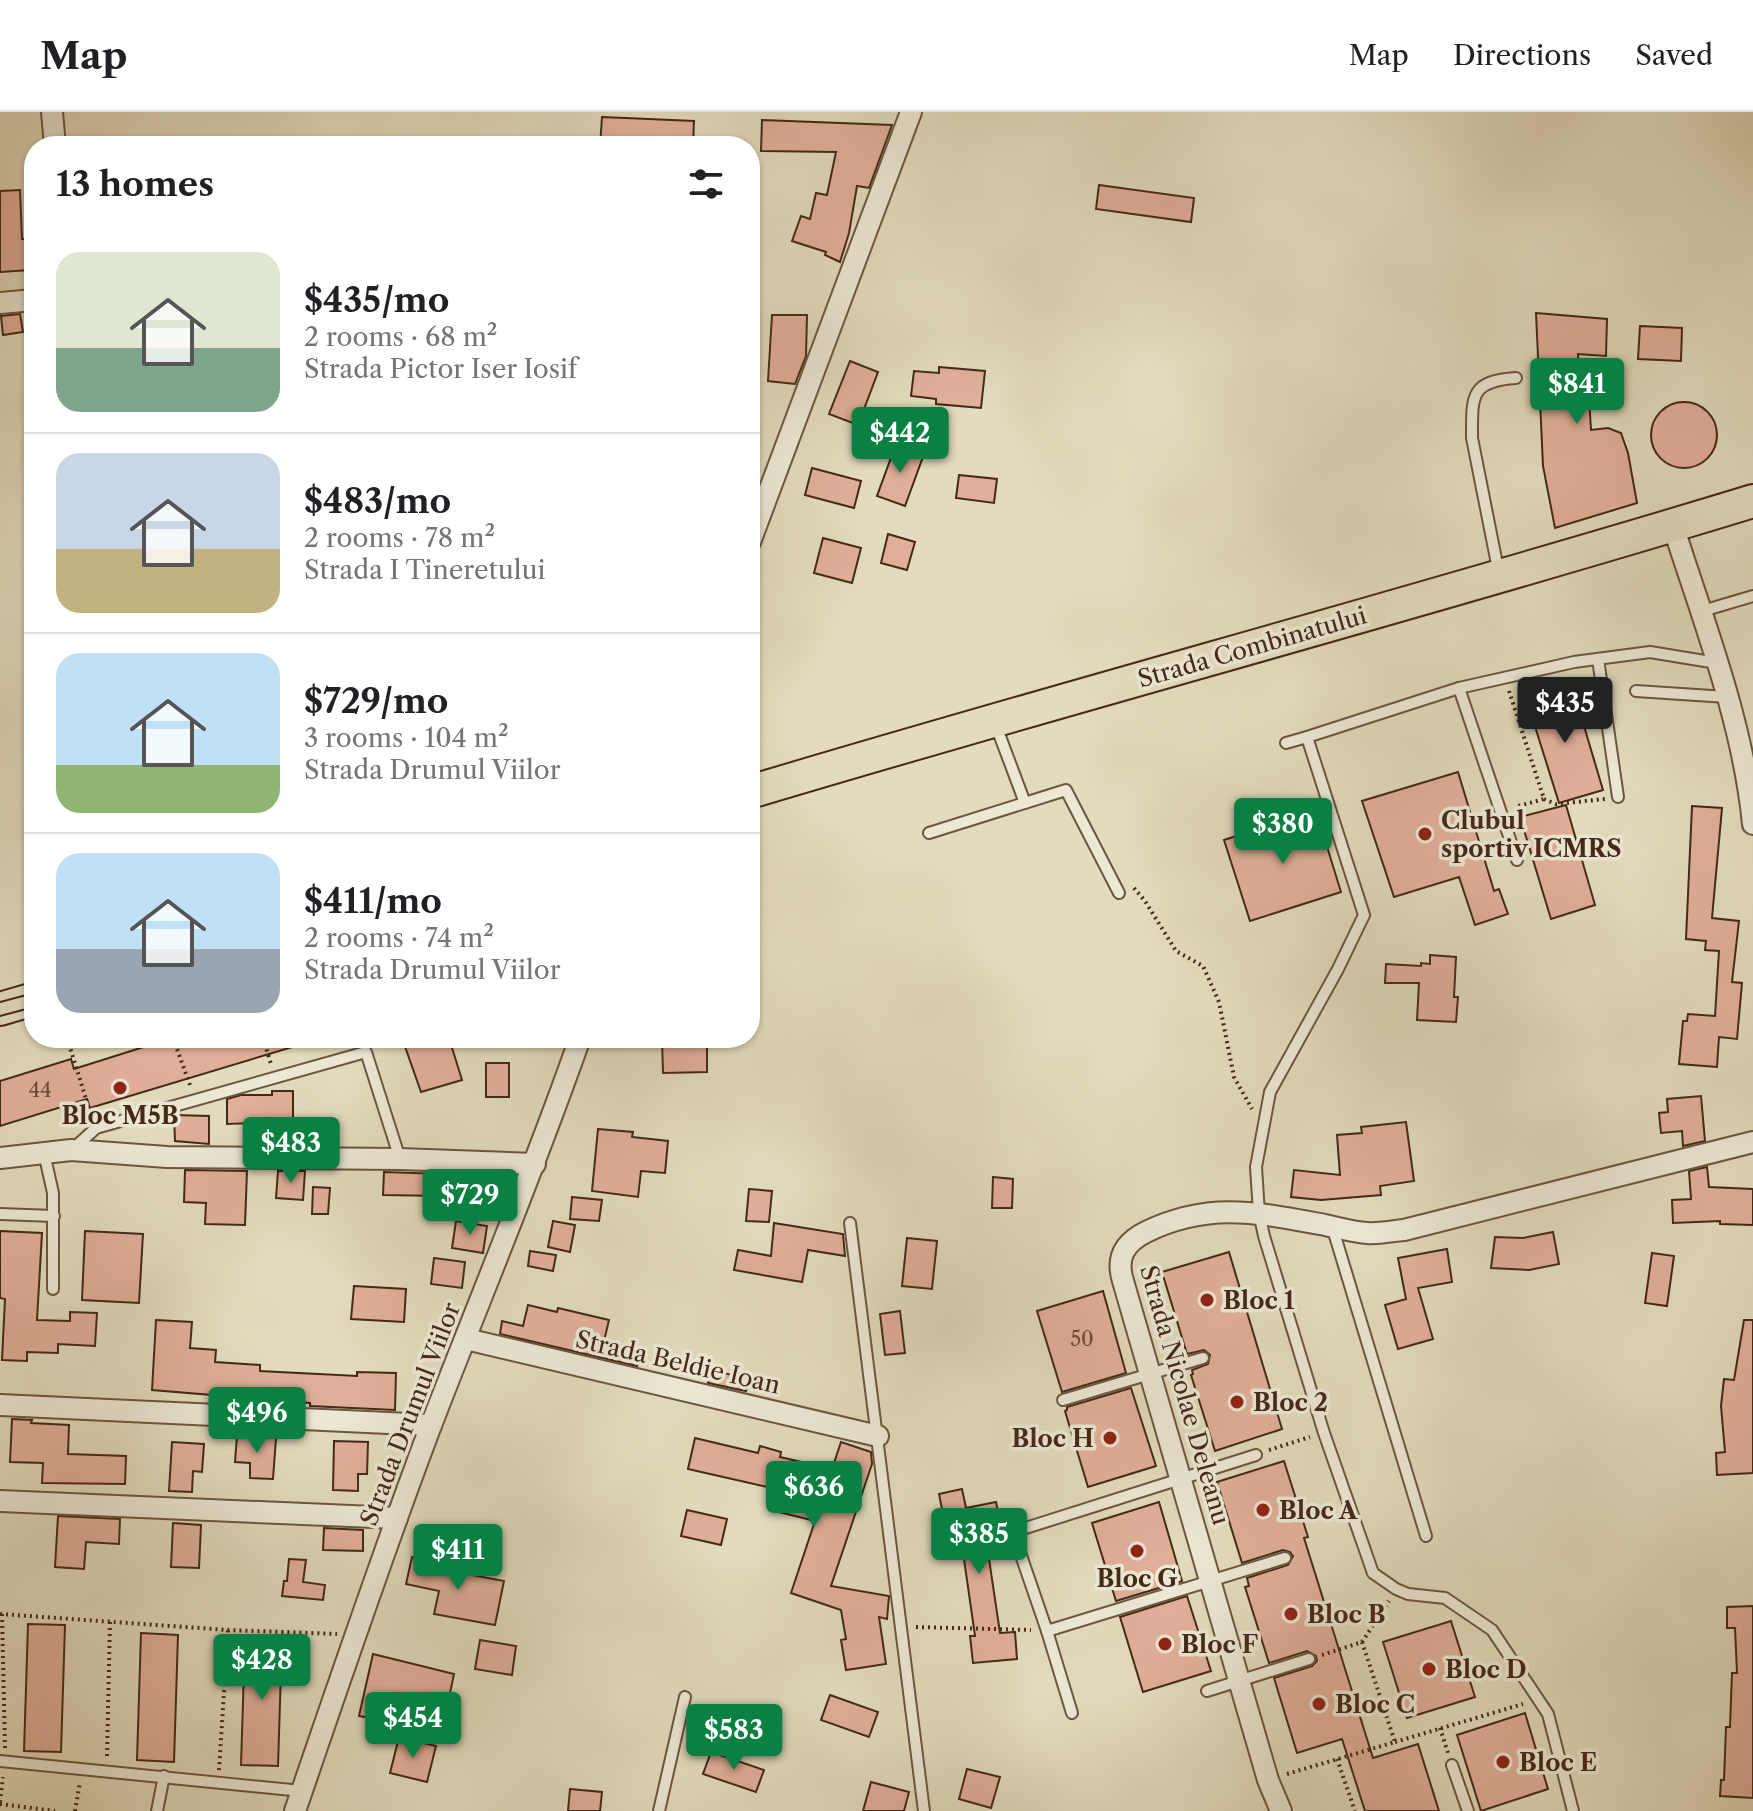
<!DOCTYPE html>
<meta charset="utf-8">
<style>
body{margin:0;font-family:"Libre Caslon Text",serif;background:#f2f2f2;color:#202124;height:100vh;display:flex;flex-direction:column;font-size:30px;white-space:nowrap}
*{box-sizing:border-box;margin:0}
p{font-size:26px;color:#757577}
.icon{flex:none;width:44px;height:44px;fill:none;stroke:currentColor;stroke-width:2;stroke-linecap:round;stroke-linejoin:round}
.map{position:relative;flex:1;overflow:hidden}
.side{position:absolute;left:24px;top:24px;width:736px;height:912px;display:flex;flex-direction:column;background:#fff;border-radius:32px;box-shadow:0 2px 6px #0004}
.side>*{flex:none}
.price{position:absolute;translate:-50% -68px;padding:0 18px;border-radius:8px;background:#0b8043;color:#fff;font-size:26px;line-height:52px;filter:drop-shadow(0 2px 4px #0008)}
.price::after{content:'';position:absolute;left:50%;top:48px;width:24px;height:18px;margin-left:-12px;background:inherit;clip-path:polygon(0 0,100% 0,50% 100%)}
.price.current{background:#222;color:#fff}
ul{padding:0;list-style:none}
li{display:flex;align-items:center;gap:24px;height:200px;padding:0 32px}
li+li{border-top:2px solid #e0e0e0}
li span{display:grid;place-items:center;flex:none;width:224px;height:160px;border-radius:24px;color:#555}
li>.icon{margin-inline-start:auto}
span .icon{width:96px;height:96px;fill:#fffc;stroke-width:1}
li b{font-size:34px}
h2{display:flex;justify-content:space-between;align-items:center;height:96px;padding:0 32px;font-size:34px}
header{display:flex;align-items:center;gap:48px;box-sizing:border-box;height:112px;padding:0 40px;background:#fff;border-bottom:2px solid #e0e0e0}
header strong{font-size:38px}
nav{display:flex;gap:44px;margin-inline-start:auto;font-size:28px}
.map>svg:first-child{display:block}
</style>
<header>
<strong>Map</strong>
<nav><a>Map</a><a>Directions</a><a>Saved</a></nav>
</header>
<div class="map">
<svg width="1753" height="1699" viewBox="0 0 1753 1699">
<rect width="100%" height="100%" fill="#e2dbbd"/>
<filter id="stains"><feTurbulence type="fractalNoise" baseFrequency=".0025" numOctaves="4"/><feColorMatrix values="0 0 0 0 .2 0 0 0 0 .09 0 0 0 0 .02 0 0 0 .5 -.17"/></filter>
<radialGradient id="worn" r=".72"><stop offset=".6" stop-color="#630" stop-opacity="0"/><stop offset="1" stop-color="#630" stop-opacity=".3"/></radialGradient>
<!-- building -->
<g fill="#e0af9a" stroke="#442916" stroke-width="2">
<path d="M 602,5 L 694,9 L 693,34 L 600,34 Z"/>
<path d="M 762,8 L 892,13 L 869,76 L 857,74 L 849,121 L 840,150 L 825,143 L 826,140 L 792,129 L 801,104 L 810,107 L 816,81 L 827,83 L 836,40 L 761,39 Z"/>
<path d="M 1099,73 L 1194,86 L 1191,110 L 1096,97 Z"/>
<path d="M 20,78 L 22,127 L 28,127 L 30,158 L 0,160 L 0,79 Z"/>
<path d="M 1536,201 L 1607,207 L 1606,244 L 1578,242 L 1579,285 L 1589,286 L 1591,318 L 1608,316 L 1621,321 L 1628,341 L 1637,391 L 1555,416 L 1543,354 Z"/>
<path d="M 20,202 L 23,220 L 3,223 L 1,204 Z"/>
<path d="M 772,203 L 807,203 L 806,244 L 795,272 L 768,269 Z"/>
<path d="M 1640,214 L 1682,216 L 1681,249 L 1638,247 Z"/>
<path d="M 850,249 L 878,260 L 858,313 L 829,302 Z"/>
<path d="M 939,255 L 985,259 L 981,296 L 936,292 L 936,287 L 911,284 L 914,259 L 939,261 Z"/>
<circle cx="1684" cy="323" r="33"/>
<path d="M 896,332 L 924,342 L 905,394 L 877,384 Z"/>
<path d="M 812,356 L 861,369 L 854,396 L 805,383 Z"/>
<path d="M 959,363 L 997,367 L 994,391 L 956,386 Z"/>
<path d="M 888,422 L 915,430 L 907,458 L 881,451 Z"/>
<path d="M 823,426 L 861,436 L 852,471 L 814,461 Z"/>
<path d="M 1573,577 L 1603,678 L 1559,691 L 1527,589 Z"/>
<path d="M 1458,660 L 1494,779 L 1499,777 L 1508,802 L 1475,813 L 1459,765 L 1394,785 L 1362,689 Z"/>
<path d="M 1566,693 L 1595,793 L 1551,807 L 1520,705 Z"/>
<path d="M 1692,694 L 1722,696 L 1712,806 L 1739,809 L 1732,870 L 1742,871 L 1737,927 L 1719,925 L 1717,955 L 1679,952 L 1683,909 L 1687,909 L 1688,902 L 1715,904 L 1719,839 L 1705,838 L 1706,829 L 1686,827 Z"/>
<path d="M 1316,699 L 1341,780 L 1250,809 L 1224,728 Z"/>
<path d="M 1430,843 L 1456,845 L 1454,885 L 1458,885 L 1456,910 L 1417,908 L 1419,871 L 1385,871 L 1386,852 L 1421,854 L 1421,851 L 1430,852 Z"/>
<path d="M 172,926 L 308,926 L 309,930 L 90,996 L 87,987 L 0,1014 L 0,969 L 71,947 L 74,957 Z"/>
<path d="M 402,926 L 449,926 L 462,968 L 421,980 Z"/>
<path d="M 662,926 L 707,926 L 707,960 L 663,961 Z"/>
<rect x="486" y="951" width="23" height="34"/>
<path d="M 272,979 L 293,979 L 293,1021 L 253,1020 L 253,1011 L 227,1012 L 227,987 L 241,983 L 272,983 Z"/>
<path d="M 1701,984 L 1705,1029 L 1683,1034 L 1682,1019 L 1661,1021 L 1659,1001 L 1668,1000 L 1667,987 Z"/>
<path d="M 174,1003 L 209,1004 L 209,1032 L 175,1029 Z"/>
<path d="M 1406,1010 L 1414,1069 L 1380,1074 L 1381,1083 L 1321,1088 L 1291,1085 L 1294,1058 L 1340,1063 L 1337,1023 L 1362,1021 L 1361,1015 Z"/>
<path d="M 598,1017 L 633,1020 L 632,1025 L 668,1029 L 665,1061 L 641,1059 L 638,1085 L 592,1079 Z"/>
<path d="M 1707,1055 L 1709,1075 L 1753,1077 L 1753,1113 L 1720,1112 L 1720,1109 L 1673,1111 L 1672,1088 L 1691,1087 L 1689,1059 Z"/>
<path d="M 185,1058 L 247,1059 L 245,1113 L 205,1112 L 206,1091 L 184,1090 Z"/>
<path d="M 278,1059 L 305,1059 L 303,1088 L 276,1086 Z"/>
<path d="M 384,1060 L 443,1062 L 442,1084 L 383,1083 Z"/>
<path d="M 993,1065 L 1013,1067 L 1012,1096 L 992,1096 Z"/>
<path d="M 313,1075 L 330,1076 L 328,1102 L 312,1102 Z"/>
<path d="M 749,1077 L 772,1079 L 769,1110 L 746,1109 Z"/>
<path d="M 572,1085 L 602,1088 L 599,1109 L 570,1107 Z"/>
<path d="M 456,1109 L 487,1114 L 483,1141 L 452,1136 Z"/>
<path d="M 553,1109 L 575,1113 L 570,1140 L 548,1135 Z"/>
<path d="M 774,1111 L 843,1122 L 845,1144 L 808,1138 L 802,1170 L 734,1158 L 738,1138 L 771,1144 Z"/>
<path d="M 0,1119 L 42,1121 L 37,1208 L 70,1209 L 70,1200 L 97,1201 L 95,1234 L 58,1232 L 58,1241 L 27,1240 L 27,1249 L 2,1248 L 5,1187 L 0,1186 Z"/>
<path d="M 85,1119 L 143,1122 L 139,1191 L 82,1188 Z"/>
<path d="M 1553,1120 L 1559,1152 L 1529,1158 L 1491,1156 L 1495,1125 L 1523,1126 Z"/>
<path d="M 907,1126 L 937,1129 L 932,1177 L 902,1174 Z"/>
<path d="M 1447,1137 L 1452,1170 L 1418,1176 L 1433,1227 L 1398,1237 L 1385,1193 L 1406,1187 L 1398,1146 Z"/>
<path d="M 530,1139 L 556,1143 L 553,1159 L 528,1154 Z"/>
<path d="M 1229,1140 L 1282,1317 L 1215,1339 L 1191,1263 L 1193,1262 L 1192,1258 L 1208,1252 L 1210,1243 L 1204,1238 L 1187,1242 L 1162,1160 Z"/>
<path d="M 1652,1141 L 1674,1144 L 1667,1194 L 1645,1191 Z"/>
<path d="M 434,1146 L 465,1150 L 462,1176 L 431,1172 Z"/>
<path d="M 354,1174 L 406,1177 L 404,1210 L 351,1207 Z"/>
<path d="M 1103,1179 L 1126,1261 L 1062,1280 L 1037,1199 Z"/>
<path d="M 528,1193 L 557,1200 L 558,1196 L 609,1208 L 604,1229 L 641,1238 L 637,1254 L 500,1222 L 502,1209 L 523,1214 Z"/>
<path d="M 900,1199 L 905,1241 L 885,1243 L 880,1202 Z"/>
<path d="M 156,1208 L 192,1210 L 190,1236 L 216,1238 L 215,1250 L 260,1253 L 260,1259 L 357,1264 L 357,1260 L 396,1261 L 395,1298 L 310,1294 L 310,1291 L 224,1286 L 224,1284 L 152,1278 Z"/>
<path d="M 1744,1208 L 1753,1208 L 1753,1361 L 1717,1363 L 1716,1341 L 1725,1340 L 1721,1294 L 1724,1267 L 1734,1268 Z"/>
<path d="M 711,1258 L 749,1267 L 746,1279 L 708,1271 Z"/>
<path d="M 1131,1276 L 1156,1354 L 1088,1375 L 1065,1299 L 1067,1298 L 1067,1295 Z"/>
<path d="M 12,1307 L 32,1308 L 31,1311 L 69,1313 L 68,1342 L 126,1344 L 125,1372 L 42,1371 L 43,1351 L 10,1350 Z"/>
<path d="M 237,1324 L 276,1326 L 273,1367 L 250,1366 L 250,1351 L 235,1350 Z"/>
<path d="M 695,1326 L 758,1341 L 760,1334 L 781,1340 L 780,1345 L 832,1357 L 841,1330 L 871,1340 L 872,1352 L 831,1474 L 889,1484 L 887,1507 L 879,1505 L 886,1552 L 846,1558 L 841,1528 L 846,1527 L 841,1498 L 791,1481 L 815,1409 L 771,1398 L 776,1377 L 688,1357 Z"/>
<path d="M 334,1329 L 368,1330 L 367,1362 L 358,1362 L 358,1379 L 333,1378 Z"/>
<path d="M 172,1330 L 204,1332 L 202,1360 L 193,1359 L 192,1380 L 169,1379 Z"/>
<path d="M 1284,1349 L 1308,1425 L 1304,1426 L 1373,1646 L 1418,1632 L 1439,1699 L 1365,1699 L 1342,1627 L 1297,1641 L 1274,1566 L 1312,1554 L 1317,1549 L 1316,1544 L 1307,1539 L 1269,1551 L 1245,1475 L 1249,1474 L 1247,1466 L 1288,1453 L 1293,1444 L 1290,1440 L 1283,1438 L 1242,1451 L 1217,1370 Z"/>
<path d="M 962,1377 L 966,1396 L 996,1390 L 1000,1411 L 986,1414 L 992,1446 L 989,1447 L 1000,1521 L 1015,1520 L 1017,1547 L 973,1551 L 970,1524 L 975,1524 L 960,1419 L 947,1422 L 939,1382 Z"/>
<path d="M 1159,1390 L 1182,1469 L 1116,1489 L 1092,1411 Z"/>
<path d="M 687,1398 L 727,1407 L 721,1433 L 681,1424 Z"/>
<path d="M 58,1404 L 120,1407 L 119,1432 L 86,1430 L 84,1457 L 55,1455 Z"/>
<path d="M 173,1411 L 201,1413 L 199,1456 L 171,1455 Z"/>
<path d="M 324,1416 L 363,1418 L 363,1439 L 323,1438 Z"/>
<path d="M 412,1445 L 446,1453 L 445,1458 L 504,1469 L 495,1513 L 434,1502 L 439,1479 L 406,1472 Z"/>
<path d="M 289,1447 L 306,1448 L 303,1470 L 325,1473 L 323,1488 L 282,1484 L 284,1469 L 287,1469 Z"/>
<path d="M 1187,1484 L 1211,1559 L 1143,1580 L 1120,1505 Z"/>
<path d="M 1753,1494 L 1753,1686 L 1720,1684 L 1721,1668 L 1724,1668 L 1726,1615 L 1730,1615 L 1732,1561 L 1737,1561 L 1735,1516 L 1727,1516 L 1727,1495 Z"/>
<path d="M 1451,1509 L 1475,1585 L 1407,1606 L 1383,1530 Z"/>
<path d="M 28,1512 L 65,1513 L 61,1640 L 24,1639 Z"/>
<path d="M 141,1521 L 178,1523 L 174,1650 L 137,1648 Z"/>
<path d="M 245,1526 L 282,1527 L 278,1654 L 241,1653 Z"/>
<path d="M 480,1528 L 516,1534 L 512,1563 L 475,1557 Z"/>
<path d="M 373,1542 L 454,1562 L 447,1595 L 397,1584 L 392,1610 L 359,1604 Z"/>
<path d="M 830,1583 L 878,1600 L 869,1625 L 821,1608 Z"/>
<path d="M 1525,1601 L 1548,1677 L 1481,1699 L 1457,1623 Z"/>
<path d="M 399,1625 L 436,1634 L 427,1670 L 390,1661 Z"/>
<path d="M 711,1640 L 764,1658 L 756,1680 L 703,1662 Z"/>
<path d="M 967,1657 L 1000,1665 L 991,1696 L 959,1687 Z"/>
<path d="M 871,1670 L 909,1680 L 904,1699 L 863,1699 Z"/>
<path d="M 570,1677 L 602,1680 L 600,1699 L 568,1699 Z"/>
</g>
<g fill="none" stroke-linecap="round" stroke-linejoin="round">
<defs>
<g id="lane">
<path d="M 1499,462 L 1472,326 C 1472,284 1470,269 1516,266"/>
<path d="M 1699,500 L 1753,484"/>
<path d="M 1598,547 L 1618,685"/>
<path d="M 1459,576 L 1517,748"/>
<path d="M 1636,579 L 1727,585"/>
<path d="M 995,611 L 1025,691"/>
<path d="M 1307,625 L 1459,576 L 1574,550 L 1650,540 L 1717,551"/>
<path d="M 1286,631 L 1307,625 L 1364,803 L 1338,857 L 1270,980 L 1256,1055 L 1259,1101 L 1264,1124 L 1324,1321 L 1373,1461 L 1396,1477 L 1408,1482 L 1445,1486 L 1492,1518 L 1548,1602 L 1573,1699"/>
<path d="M 929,721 L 1066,678 L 1119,781"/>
<path d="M 73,1037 L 96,1016 L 366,940 L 400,1047"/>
<path d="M 44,1041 L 53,1081 L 53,1177"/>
<path d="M 0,1102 L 54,1104"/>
<path d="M 850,1111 L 924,1699"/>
<path d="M 1332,1114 L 1426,1424"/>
<path d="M 1063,1288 L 1203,1246"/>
<path d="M 1256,1343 L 1013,1420 L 1047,1519 L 1285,1446"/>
<path d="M 1047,1519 L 1072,1601"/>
<path d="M 1207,1579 L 1309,1547"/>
<path d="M 0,1649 L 302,1679"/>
<path d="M 1452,1653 L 1468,1699"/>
<path d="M 157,1699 L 164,1664"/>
<path d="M 659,1699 L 685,1585"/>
</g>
<g id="street">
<path d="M 52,0 L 55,34"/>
<path d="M 0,191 L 34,188"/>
<path d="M 1673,414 C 1704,511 1743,610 1753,712"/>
<path d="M 750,430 L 911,0"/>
<path d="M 0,1046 L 71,1038 L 167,1045 L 400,1047 L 535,1052"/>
<path d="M 466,1227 L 878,1324"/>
<path d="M 0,1293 L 431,1313"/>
<path d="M 0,1389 L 397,1406"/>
<path d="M 295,1699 C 339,1571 382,1443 430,1316 C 480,1186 534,1058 580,926"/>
<path d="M 1281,1699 L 1268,1668 L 1123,1169 C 1116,1146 1124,1131 1146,1120 C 1210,1089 1259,1101 1325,1113 C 1339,1116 1353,1120 1367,1121 C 1379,1122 1392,1119 1404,1118 L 1753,1030"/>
</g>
<g id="primary">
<path d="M 750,680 C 1083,580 1420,491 1753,389"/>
<path d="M 0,897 L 34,887"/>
</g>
</defs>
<!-- lane casing -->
<use href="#lane" stroke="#6c5640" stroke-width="14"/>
<!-- street casing -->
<use href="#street" stroke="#6c5640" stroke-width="24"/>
<!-- primary casing -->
<use href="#primary" stroke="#442916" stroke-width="36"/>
<!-- path -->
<g stroke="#442916" stroke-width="4" stroke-dasharray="2 4" stroke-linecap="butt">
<path d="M 1509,579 L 1544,687 L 1515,695"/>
<path d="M 1544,687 L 1556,692 L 1605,687"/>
<path d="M 1134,776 L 1145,789 L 1176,839 L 1203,854 L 1219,890 L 1234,965 L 1252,997"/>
<path d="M 67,926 L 91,1003"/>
<path d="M 173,926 L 190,973"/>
<path d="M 263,926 L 271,952"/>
<path d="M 1269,1338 L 1310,1325"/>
<path d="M 0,1502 L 228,1518 L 337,1522"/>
<path d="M 2,1502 L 5,1636"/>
<path d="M 916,1515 L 1031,1518"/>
<path d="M 1322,1543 L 1362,1530 L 1389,1489"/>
<path d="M 1440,1616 L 1448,1641"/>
<path d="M 1395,1630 L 1523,1592"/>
<path d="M 107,1644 L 110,1509"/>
<path d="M 1337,1647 L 1355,1699"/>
<path d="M 219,1658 L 228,1518"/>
<path d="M 1287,1662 L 1395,1630 L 1362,1530"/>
<path d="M 0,1690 L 3,1665"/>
<path d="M 0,1692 L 55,1699"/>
<path d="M 75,1699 L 80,1670"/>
</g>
<!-- lane -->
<use href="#lane" stroke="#ece8d4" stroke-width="10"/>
<!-- street -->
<use href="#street" stroke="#ece8d4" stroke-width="20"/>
<!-- primary -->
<use href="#primary" stroke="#e2dbbd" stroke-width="32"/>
<!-- tram -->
<g stroke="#442916" stroke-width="2">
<path d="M 0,890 L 34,881"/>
<path d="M 0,904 L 34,895"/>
</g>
</g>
<!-- markers -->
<g fill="#8f2418" stroke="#ece8d4" stroke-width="3">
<circle cx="1425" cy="722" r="8"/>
<circle cx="120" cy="976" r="8"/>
<circle cx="1207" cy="1188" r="8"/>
<circle cx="1237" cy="1290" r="8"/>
<circle cx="1110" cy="1326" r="8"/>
<circle cx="1263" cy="1398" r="8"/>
<circle cx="1137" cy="1439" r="8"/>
<circle cx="1291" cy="1502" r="8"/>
<circle cx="1165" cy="1532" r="8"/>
<circle cx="1429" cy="1557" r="8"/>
<circle cx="1319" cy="1592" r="8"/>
<circle cx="1503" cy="1650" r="8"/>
</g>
<g text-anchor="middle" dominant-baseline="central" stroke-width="7" stroke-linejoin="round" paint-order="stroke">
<!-- number labels -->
<g font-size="20" fill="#6b4a37">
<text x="40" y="978">44</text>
<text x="1082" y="1227">50</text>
</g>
<!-- street labels -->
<g font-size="24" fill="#442916" stroke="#ece8d4">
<text transform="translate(1252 535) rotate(-16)">Strada Combinatului</text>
<text transform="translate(678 1250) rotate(13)">Strada Beldie Ioan</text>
<text transform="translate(1185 1283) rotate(74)">Strada Nicolae Deleanu</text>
<text transform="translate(410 1302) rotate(-69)">Strada Drumul Viilor</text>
</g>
<!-- poi labels -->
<g font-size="24" font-weight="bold" fill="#442916" stroke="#ece8d4" text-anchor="start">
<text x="1441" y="708">Clubul<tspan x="1441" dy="28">sportiv ICMRS</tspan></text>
<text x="120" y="1003" text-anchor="middle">Bloc M5B</text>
<text x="1223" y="1188">Bloc 1</text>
<text x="1253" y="1290">Bloc 2</text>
<text x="1094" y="1326" text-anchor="end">Bloc H</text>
<text x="1279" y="1398">Bloc A</text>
<text x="1137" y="1466" text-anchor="middle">Bloc G</text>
<text x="1307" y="1502">Bloc B</text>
<text x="1181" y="1532">Bloc F</text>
<text x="1445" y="1557">Bloc D</text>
<text x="1335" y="1592">Bloc C</text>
<text x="1519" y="1650">Bloc E</text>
</g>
</g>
<rect width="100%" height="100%" filter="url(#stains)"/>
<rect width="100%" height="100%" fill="url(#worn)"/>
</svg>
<b class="price" style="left:1577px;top:314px">$841</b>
<b class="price" style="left:900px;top:363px">$442</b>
<b class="price current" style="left:1565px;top:633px">$435</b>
<b class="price" style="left:1283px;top:754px">$380</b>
<b class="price" style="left:291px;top:1073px">$483</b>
<b class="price" style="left:470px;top:1125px">$729</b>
<b class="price" style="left:257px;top:1343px">$496</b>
<b class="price" style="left:814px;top:1417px">$636</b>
<b class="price" style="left:979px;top:1464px">$385</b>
<b class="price" style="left:458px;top:1480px">$411</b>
<b class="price" style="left:262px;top:1590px">$428</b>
<b class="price" style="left:413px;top:1648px">$454</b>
<b class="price" style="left:734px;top:1660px">$583</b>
<section class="side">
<h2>13 homes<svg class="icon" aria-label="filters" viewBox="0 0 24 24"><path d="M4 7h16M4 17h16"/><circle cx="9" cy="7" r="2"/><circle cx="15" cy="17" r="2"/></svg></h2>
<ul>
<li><span style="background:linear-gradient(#dfe7d0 60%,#7fa58c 0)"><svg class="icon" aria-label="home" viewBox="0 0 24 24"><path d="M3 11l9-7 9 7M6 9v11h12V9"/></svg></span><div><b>$435/mo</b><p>2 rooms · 68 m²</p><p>Strada Pictor Iser Iosif</p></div></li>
<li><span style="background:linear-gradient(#c9d6e8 60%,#c2b280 0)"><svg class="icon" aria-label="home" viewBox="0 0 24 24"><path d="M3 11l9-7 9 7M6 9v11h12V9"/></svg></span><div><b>$483/mo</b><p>2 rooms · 78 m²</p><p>Strada I Tineretului</p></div></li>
<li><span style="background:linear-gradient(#bfe0f5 70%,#8fb573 0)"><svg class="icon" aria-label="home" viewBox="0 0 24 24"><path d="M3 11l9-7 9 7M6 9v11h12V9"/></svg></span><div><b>$729/mo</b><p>3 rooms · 104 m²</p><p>Strada Drumul Viilor</p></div></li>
<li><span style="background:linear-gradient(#bfe0f5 60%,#9aa5b1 0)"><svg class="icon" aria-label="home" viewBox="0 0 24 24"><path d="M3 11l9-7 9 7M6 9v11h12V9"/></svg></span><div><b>$411/mo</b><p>2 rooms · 74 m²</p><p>Strada Drumul Viilor</p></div></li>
</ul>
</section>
</div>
